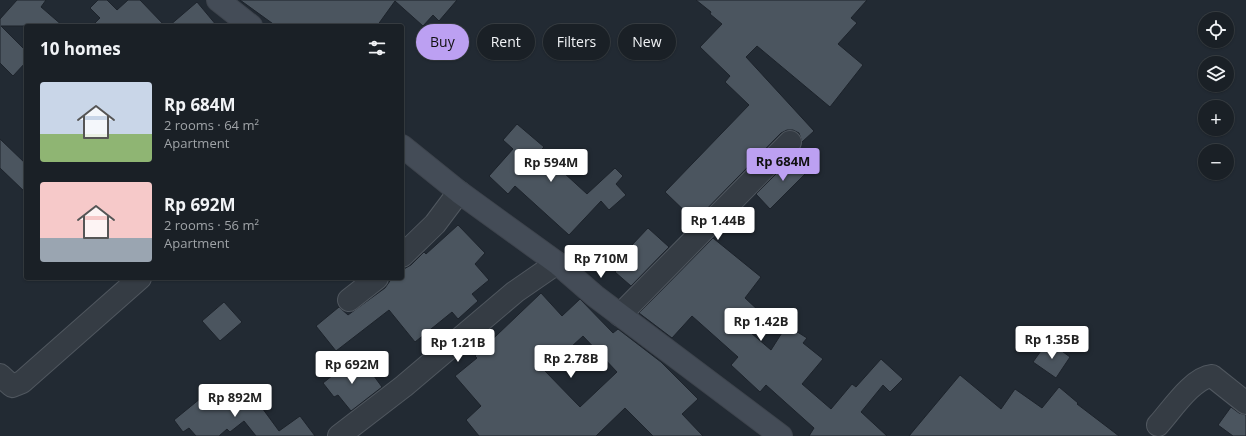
<!DOCTYPE html>
<meta charset="utf-8">
<style>
body{margin:0;font-family:"Open Sans",sans-serif;background:#23282e;color:#f1f3f6;height:100vh;display:flex;flex-direction:column;font-size:15px;white-space:nowrap}
*{box-sizing:border-box;margin:0}
p{font-size:13px;color:#9fa3a7}
.icon{flex:none;width:22px;height:22px;fill:none;stroke:currentColor;stroke-width:2;stroke-linecap:round;stroke-linejoin:round}
.map{position:relative;flex:1;overflow:hidden}
.drawer{position:absolute;left:24px;top:24px;width:380px;height:256px;display:flex;flex-direction:column;background:#1a2026;border-radius:4px;box-shadow:0 1px 3px #0004,0 0 0 1px #383e43}
.drawer>*{flex:none}
.top-card{position:absolute;left:416px;top:24px;width:380px;height:36px;display:flex;gap:8px}
.tools{position:absolute;left:1198px;top:12px;display:grid;gap:8px}
.tools a{display:grid;place-items:center;width:36px;height:36px;border-radius:50%;background:#1a2026;box-shadow:0 1px 3px #0004,0 0 0 1px #383e43;font-size:20px}
.price{position:absolute;translate:-50% -34px;padding:0 9px;border-radius:4px;background:#fff;color:#222;font-size:13px;line-height:26px;filter:drop-shadow(0 1px 2px #0008)}
.price::after{content:'';position:absolute;left:50%;top:24px;width:12px;height:9px;margin-left:-6px;background:inherit;clip-path:polygon(0 0,100% 0,50% 100%)}
.price.current{background:#bca0f2;color:#111}
ul{padding:0;list-style:none}
li{display:flex;align-items:center;gap:12px;height:100px;padding:0 16px}
li span{display:grid;place-items:center;flex:none;width:112px;height:80px;border-radius:4px;color:#555}
li>.icon{margin-inline-start:auto}
span .icon{width:48px;height:48px;fill:#fffc;stroke-width:1}
li b{font-size:17px}
h2{display:flex;justify-content:space-between;align-items:center;height:48px;padding:0 16px;font-size:17px}
.pill{padding:0 14px;border-radius:18px;background:#1a2026;box-shadow:0 1px 3px #0004,0 0 0 1px #383e43;font-size:14px;line-height:36px}
.pill.current{background:#bca0f2;color:#111}
.map>svg:first-child{display:block}
</style>
<div class="map">
<svg width="1246" height="436" viewBox="0 0 1246 436">
<rect width="100%" height="100%" fill="#222a33"/>
<!-- building -->
<g fill="#4b555f" stroke="#1d232b" fill-rule="evenodd">
<path d="M 17,0 L 46,0 L 41,7 L 63,26 L 1,26 L 26,51 L 26,62 L 13,76 L 0,63 L 0,19 Z"/>
<path d="M 98,0 L 107,0 L 117,10 L 128,0 L 140,0 L 165,26 L 92,26 L 100,18 L 90,8 Z"/>
<path d="M 240,0 L 457,0 L 439,21 L 433,15 L 423,26 L 395,1 L 377,26 L 276,26 Z"/>
<path d="M 696,0 L 867,0 L 851,18 L 857,23 L 838,44 L 863,65 L 830,107 L 757,46 L 746,57 L 814,131 L 802,142 L 799,133 L 793,130 L 787,130 L 781,133 L 695,221 L 665,192 L 749,105 L 725,82 L 730,76 L 700,47 L 722,24 L 710,14 L 711,12 Z"/>
<path d="M 197,2 L 217,26 L 169,26 Z"/>
<path d="M 517,124 L 544,147 L 540,151 L 587,194 L 615,168 L 623,176 L 616,184 L 626,195 L 609,210 L 601,201 L 569,235 L 515,186 L 508,194 L 489,176 L 513,149 L 503,140 Z"/>
<path d="M 0,139 L 26,164 L 26,193 L 0,168 Z"/>
<path d="M 796,154 L 810,169 L 770,209 L 756,194 Z"/>
<path d="M 458,225 L 485,253 L 475,264 L 489,280 L 472,294 L 478,301 L 458,319 L 452,312 L 415,342 L 389,310 L 336,351 L 316,326 L 339,307 L 348,315 L 385,288 L 392,278 L 402,278 L 402,270 L 411,265 L 424,252 L 426,254 Z"/>
<path d="M 648,228 L 669,247 L 631,286 L 615,272 L 635,247 L 632,245 Z"/>
<path d="M 713,238 L 761,277 L 745,298 L 759,311 L 744,327 L 771,350 L 785,328 L 791,328 L 807,338 L 803,343 L 823,359 L 802,384 L 831,409 L 852,384 L 856,387 L 881,359 L 903,379 L 890,392 L 883,385 L 861,412 L 887,436 L 809,436 L 814,428 L 766,385 L 760,392 L 731,365 L 738,357 L 692,316 L 672,338 L 639,313 Z"/>
<path d="M 541,293 L 562,316 L 580,299 L 613,333 L 618,329 L 661,362 L 698,399 L 682,414 L 703,436 L 653,436 L 625,408 L 596,436 L 479,436 L 466,420 L 481,406 L 455,376 L 477,358 L 475,356 ZM 583,336 L 617,372 L 580,407 L 545,371 Z"/>
<path d="M 224,302 L 242,322 L 220,341 L 202,321 Z"/>
<path d="M 1048,341 L 1070,357 L 1056,378 L 1033,362 Z"/>
<path d="M 353,359 L 366,376 L 371,372 L 382,387 L 351,411 L 338,395 L 334,397 L 323,383 Z"/>
<path d="M 960,375 L 1001,409 L 1015,389 L 1042,408 L 1059,387 L 1078,403 L 1077,404 L 1119,436 L 909,436 Z"/>
<path d="M 246,386 L 279,431 L 300,416 L 315,436 L 256,436 L 244,421 L 230,432 L 227,429 L 219,436 L 196,436 L 189,428 L 183,432 L 174,420 L 201,398 L 203,401 L 212,394 L 221,405 Z"/>
<path d="M 1231,407 L 1239,413 L 1246,415 L 1246,436 L 1233,436 L 1218,425 Z"/>
</g>
<g fill="none" stroke-linecap="round" stroke-linejoin="round">
<defs>
<g id="street">
<path d="M 402,256 L 435,224 L 459,192"/>
<path d="M 349,300 L 377,278"/>
<path d="M 620,315 L 790,142"/>
<path d="M 0,375 L 12,386 L 22,382 L 140,278"/>
<path d="M 1158,425 C 1171,411 1192,378 1212,376 L 1246,403"/>
<path d="M 339,436 L 404,386 L 515,292 L 557,263"/>
</g>
<g id="secondary">
<path d="M 218,0 L 251,26"/>
<path d="M 402,146 L 459,192 L 557,263 L 595,296 L 781,436"/>
</g>
</defs>
<!-- street casing -->
<use href="#street" stroke="#50575f" stroke-width="24"/>
<!-- secondary casing -->
<use href="#secondary" stroke="#3f454e" stroke-width="24"/>
<!-- street -->
<use href="#street" stroke="#353c44" stroke-width="22"/>
<!-- secondary -->
<use href="#secondary" stroke="#444c57" stroke-width="22"/>
</g>
</svg>
<div class="tools">
<a><svg class="icon" aria-label="locate" viewBox="0 0 24 24"><circle cx="12" cy="12" r="6"/><path d="M12 2v4M12 18v4M2 12h4M18 12h4"/></svg></a>
<a><svg class="icon" aria-label="layers" viewBox="0 0 24 24"><path d="M12 4l9 5-9 5-9-5zM3 14l9 5 9-5"/></svg></a>
<a>+</a>
<a>−</a>
</div>
<b class="price current" style="left:783px;top:182px">Rp 684M</b>
<b class="price" style="left:551px;top:183px">Rp 594M</b>
<b class="price" style="left:718px;top:241px">Rp 1.44B</b>
<b class="price" style="left:601px;top:279px">Rp 710M</b>
<b class="price" style="left:761px;top:342px">Rp 1.42B</b>
<b class="price" style="left:1052px;top:360px">Rp 1.35B</b>
<b class="price" style="left:458px;top:363px">Rp 1.21B</b>
<b class="price" style="left:571px;top:379px">Rp 2.78B</b>
<b class="price" style="left:352px;top:385px">Rp 692M</b>
<b class="price" style="left:235px;top:418px">Rp 892M</b>
<div class="top-card">
<a class="pill current">Buy</a>
<a class="pill">Rent</a>
<a class="pill">Filters</a>
<a class="pill">New</a>
</div>
<section class="drawer">
<h2>10 homes<svg class="icon" aria-label="filters" viewBox="0 0 24 24"><path d="M4 7h16M4 17h16"/><circle cx="9" cy="7" r="2"/><circle cx="15" cy="17" r="2"/></svg></h2>
<ul>
<li><span style="background:linear-gradient(#c9d6e8 65%,#8fb573 0)"><svg class="icon" aria-label="home" viewBox="0 0 24 24"><path d="M3 11l9-7 9 7M6 9v11h12V9"/></svg></span><div><b>Rp 684M</b><p>2 rooms · 64 m²</p><p>Apartment</p></div></li>
<li><span style="background:linear-gradient(#f6c9c9 70%,#9aa5b1 0)"><svg class="icon" aria-label="home" viewBox="0 0 24 24"><path d="M3 11l9-7 9 7M6 9v11h12V9"/></svg></span><div><b>Rp 692M</b><p>2 rooms · 56 m²</p><p>Apartment</p></div></li>
</ul>
</section>
</div>
